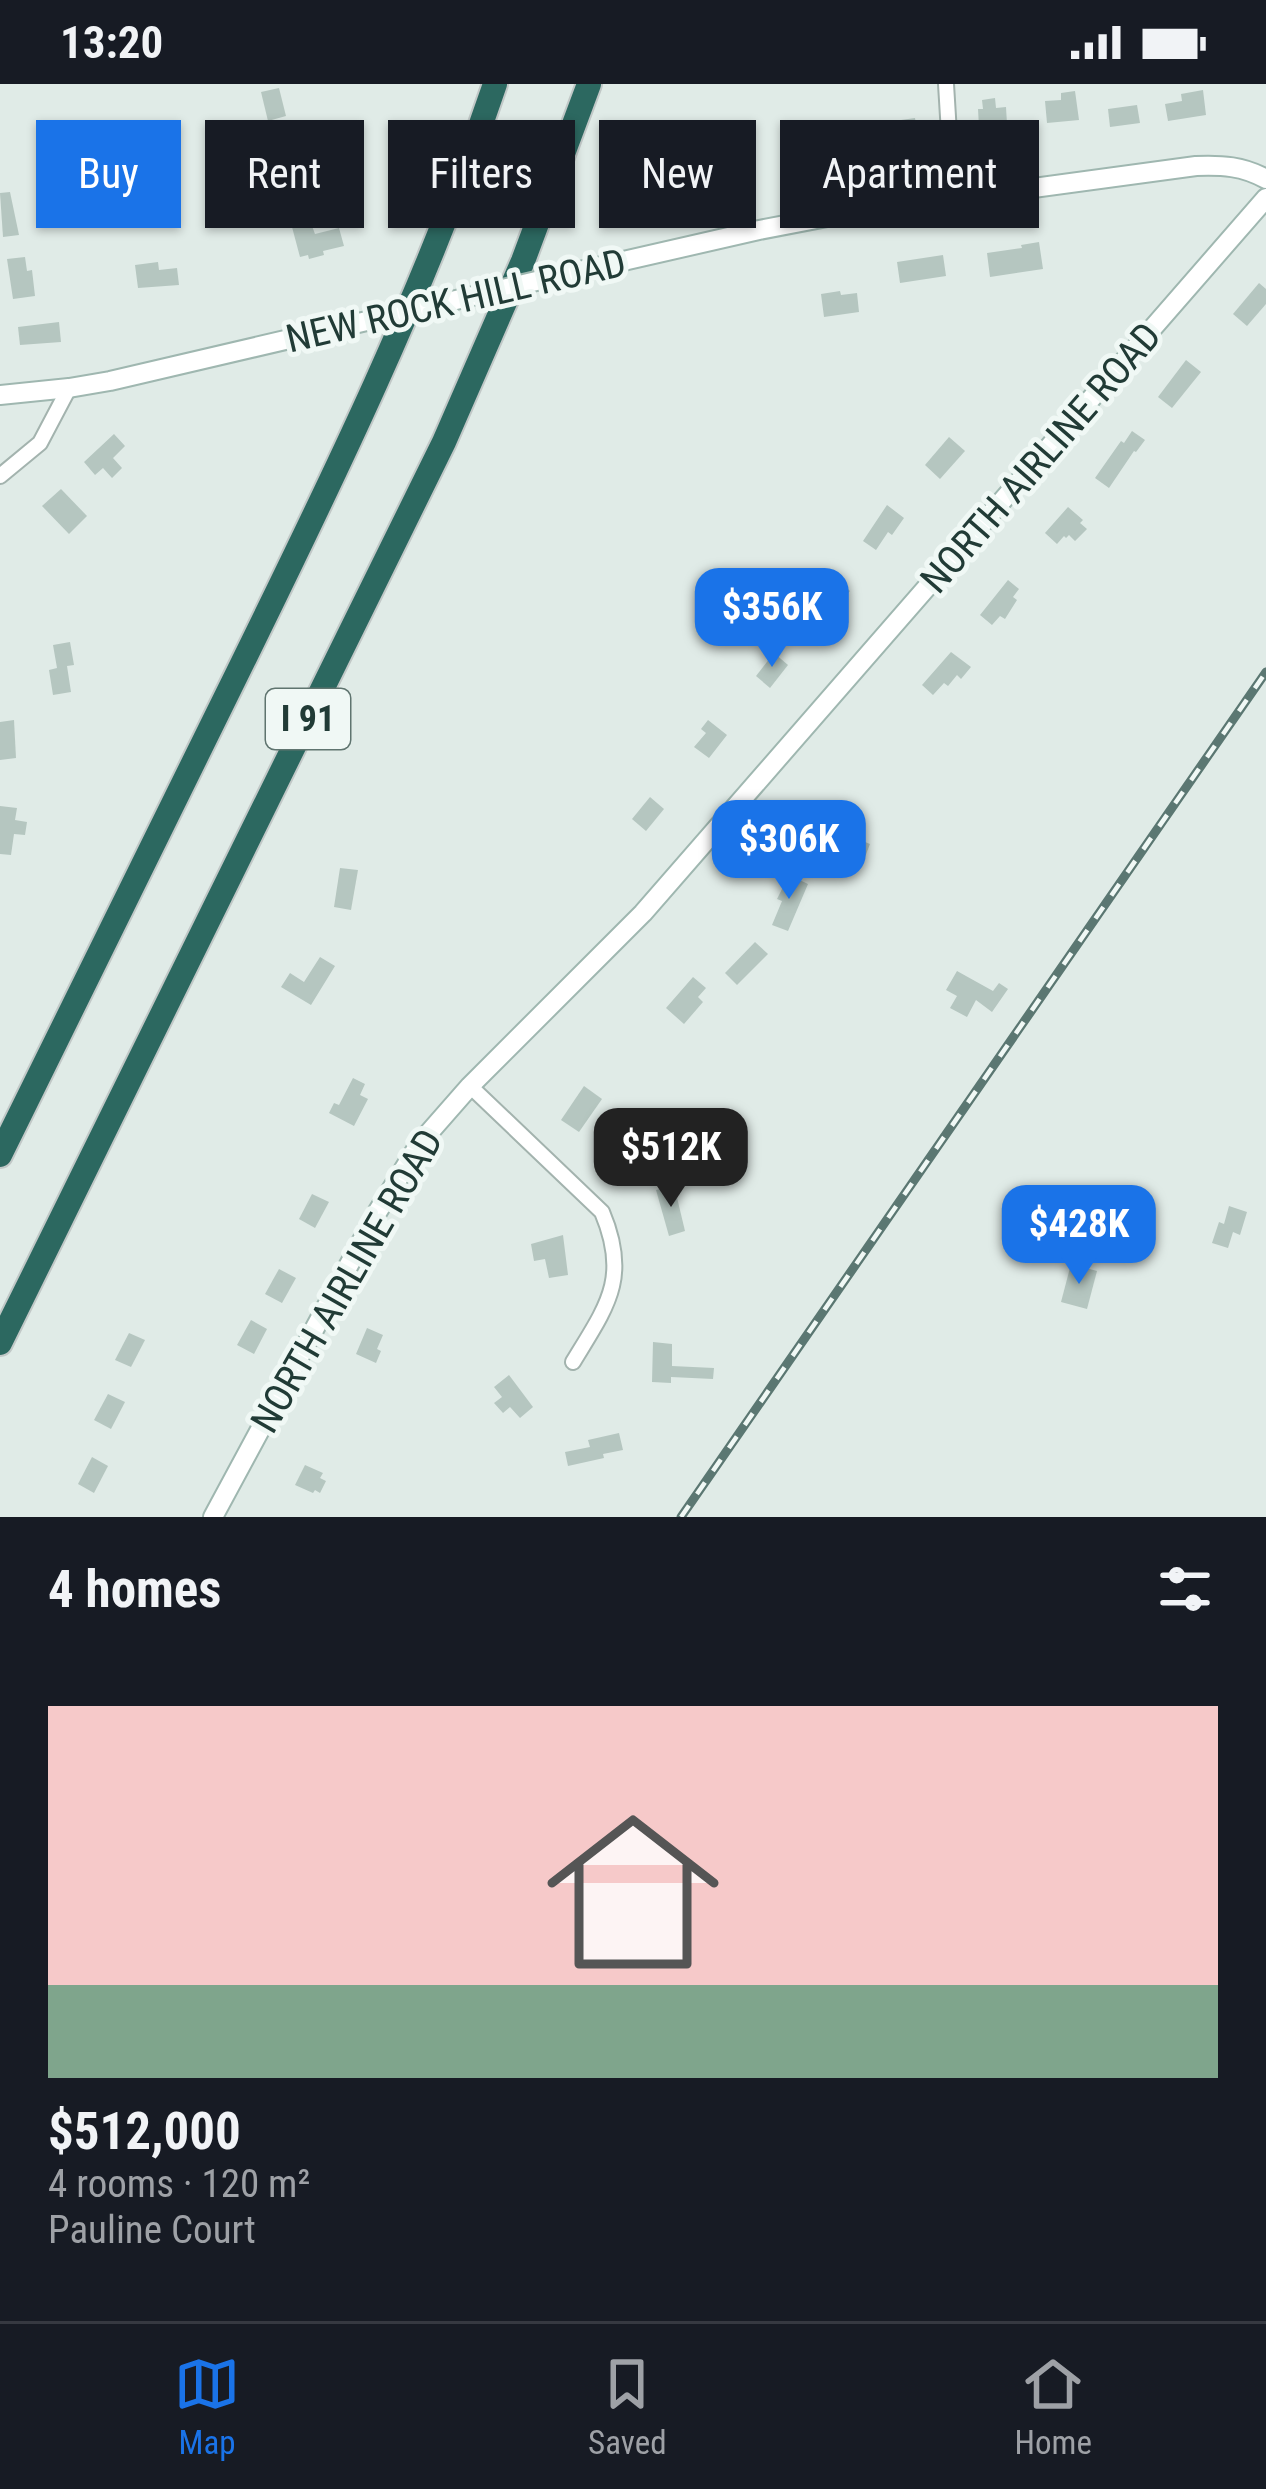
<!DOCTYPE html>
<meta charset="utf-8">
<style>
body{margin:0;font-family:"Roboto Condensed",sans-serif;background:#242831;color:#f1f3f6;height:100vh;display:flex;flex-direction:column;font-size:45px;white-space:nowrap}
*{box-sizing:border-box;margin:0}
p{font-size:39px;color:#9ea1a6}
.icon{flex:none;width:66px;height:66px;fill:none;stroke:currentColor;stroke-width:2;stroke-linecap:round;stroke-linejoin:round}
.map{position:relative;height:1433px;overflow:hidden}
.side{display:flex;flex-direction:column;background:#171b24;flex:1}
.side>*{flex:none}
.guide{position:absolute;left:36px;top:36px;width:1194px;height:108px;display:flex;gap:24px}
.price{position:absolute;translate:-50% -102px;padding:0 27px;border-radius:24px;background:#1a73e8;color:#fff;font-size:39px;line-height:78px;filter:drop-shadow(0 3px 6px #0008)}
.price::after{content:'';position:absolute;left:50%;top:72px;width:36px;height:27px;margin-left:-18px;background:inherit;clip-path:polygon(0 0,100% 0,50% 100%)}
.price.current{background:#222;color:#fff}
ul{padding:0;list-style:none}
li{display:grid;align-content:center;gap:24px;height:636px;padding:0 48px}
li span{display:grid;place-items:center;height:372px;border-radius:0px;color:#555}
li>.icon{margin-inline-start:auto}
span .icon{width:216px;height:216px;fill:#fffc;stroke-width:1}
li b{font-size:51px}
h2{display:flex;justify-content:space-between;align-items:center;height:144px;padding:0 48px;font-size:51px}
.pill{padding:0 42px;border-radius:0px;background:#171b24;box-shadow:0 3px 9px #0004;font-size:42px;line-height:108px}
.pill.current{background:#1a73e8;color:#fff}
.status{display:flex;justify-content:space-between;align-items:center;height:84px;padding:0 60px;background:#171b24;direction:ltr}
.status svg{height:33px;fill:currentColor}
.tab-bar{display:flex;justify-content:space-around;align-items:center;height:168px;border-top:3px solid #363941;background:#171b24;font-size:33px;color:#9ea1a6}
.tab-bar a{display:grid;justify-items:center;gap:6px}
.tab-bar .current{color:#1a73e8}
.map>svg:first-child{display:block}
</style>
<div class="status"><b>13:20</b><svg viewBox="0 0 49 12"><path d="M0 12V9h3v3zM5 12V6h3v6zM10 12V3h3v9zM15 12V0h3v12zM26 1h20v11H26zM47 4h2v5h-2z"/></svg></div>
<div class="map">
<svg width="1266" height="1433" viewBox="0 0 1266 1433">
<rect width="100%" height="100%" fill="#e0ebe7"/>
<!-- building -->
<g fill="#b5c6c0">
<path d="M 279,4 L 286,32 L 268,37 L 261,8 Z"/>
<path d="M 1203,6 L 1206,31 L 1168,37 L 1165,20 L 1182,17 L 1181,10 Z"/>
<path d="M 1075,7 L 1079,36 L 1047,39 L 1045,17 L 1061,16 L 1061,9 Z"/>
<path d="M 995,14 L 996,24 L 1006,23 L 1007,40 L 979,43 L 978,25 L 983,25 L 982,16 Z"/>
<path d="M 1137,21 L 1140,39 L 1110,43 L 1108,25 Z"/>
<path d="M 915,34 L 919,60 L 885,66 L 882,46 L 902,43 L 901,36 Z"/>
<path d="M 852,39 L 857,73 L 834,77 L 829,43 Z"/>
<path d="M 697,72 L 716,76 L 714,87 L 710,85 L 706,99 L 690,96 Z"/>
<path d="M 10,108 L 19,151 L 3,153 L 0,109 Z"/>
<path d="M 305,123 L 315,150 L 339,144 L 344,162 L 323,167 L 324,171 L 309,175 L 308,171 L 300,173 L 288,128 Z"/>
<path d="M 1039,158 L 1043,185 L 990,193 L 987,169 L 1022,164 L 1021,161 Z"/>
<path d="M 943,171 L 946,192 L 900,199 L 897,178 Z"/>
<path d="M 25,173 L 27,187 L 32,186 L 35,212 L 13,215 L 7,175 Z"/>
<path d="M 158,178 L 159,186 L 177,184 L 179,201 L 138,204 L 135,181 Z"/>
<path d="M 1259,199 L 1266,205 L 1266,220 L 1247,242 L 1233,230 Z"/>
<path d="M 840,207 L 841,211 L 857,209 L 859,228 L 824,233 L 821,210 Z"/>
<path d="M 59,238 L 61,258 L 20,261 L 18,243 Z"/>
<path d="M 1186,276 L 1201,288 L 1172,324 L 1158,313 Z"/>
<path d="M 1132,347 L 1145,356 L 1136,368 L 1134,367 L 1109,404 L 1095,394 L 1121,357 L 1124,359 Z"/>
<path d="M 114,350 L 125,362 L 113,374 L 122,384 L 112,394 L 103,384 L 95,391 L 84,378 Z"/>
<path d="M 949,353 L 965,367 L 940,395 L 925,381 Z"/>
<path d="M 61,405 L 87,432 L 69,450 L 42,422 Z"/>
<path d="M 887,421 L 904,434 L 892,451 L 888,448 L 876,466 L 863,457 Z"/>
<path d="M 1068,423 L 1083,436 L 1080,439 L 1087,445 L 1075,457 L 1069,451 L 1066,454 L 1064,452 L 1057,460 L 1045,449 Z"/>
<path d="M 836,494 L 850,507 L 833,525 L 836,528 L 823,542 L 810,530 L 821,519 L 816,515 Z"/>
<path d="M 1008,496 L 1019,505 L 1013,513 L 1017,516 L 1005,535 L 1000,532 L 992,541 L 980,531 Z"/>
<path d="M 70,558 L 74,581 L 67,582 L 71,608 L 53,611 L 49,586 L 57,584 L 53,561 Z"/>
<path d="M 951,568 L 971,583 L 961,595 L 957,591 L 948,602 L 944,599 L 933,611 L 922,601 Z"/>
<path d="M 774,569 L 788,581 L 770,604 L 756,592 Z"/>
<path d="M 14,636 L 16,674 L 0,676 L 0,638 Z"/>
<path d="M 708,636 L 727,651 L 709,674 L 694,663 L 706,649 L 701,645 Z"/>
<path d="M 650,713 L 664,725 L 646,747 L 632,735 Z"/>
<path d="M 0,722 L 17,724 L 15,736 L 27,738 L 25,751 L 14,750 L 11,771 L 0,770 Z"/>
<path d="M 843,749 L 870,760 L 865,773 L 855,769 L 847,788 L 827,780 Z"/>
<path d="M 340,784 L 358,786 L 351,826 L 334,823 Z"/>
<path d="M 789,791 L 808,800 L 788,847 L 772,841 L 782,817 L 777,815 Z"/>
<path d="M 755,858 L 768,870 L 737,901 L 725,889 Z"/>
<path d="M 320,873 L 335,882 L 311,921 L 281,903 L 290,889 L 304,898 Z"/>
<path d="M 957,887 L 993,907 L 999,899 L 1008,905 L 992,928 L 976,916 L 967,933 L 950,924 L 957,912 L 946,906 Z"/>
<path d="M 693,893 L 706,904 L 698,913 L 703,918 L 684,940 L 666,924 Z"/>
<path d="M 353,994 L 365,1000 L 360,1011 L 368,1015 L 354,1042 L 329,1029 L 334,1019 L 339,1021 Z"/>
<path d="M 584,1002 L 602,1015 L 579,1048 L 561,1036 Z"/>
<path d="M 674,1101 L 685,1147 L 669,1152 L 656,1106 Z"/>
<path d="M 312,1110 L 329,1118 L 315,1144 L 299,1135 Z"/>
<path d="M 1229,1122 L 1247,1128 L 1240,1151 L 1233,1148 L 1228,1164 L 1212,1159 L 1219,1138 L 1224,1140 Z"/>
<path d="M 563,1151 L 568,1191 L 549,1194 L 545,1175 L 534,1177 L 531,1160 Z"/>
<path d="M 1071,1180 L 1097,1187 L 1087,1225 L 1061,1218 Z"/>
<path d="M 279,1185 L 296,1194 L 282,1219 L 265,1210 Z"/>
<path d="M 251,1236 L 267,1245 L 254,1270 L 237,1261 Z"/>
<path d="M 367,1244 L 383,1251 L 377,1265 L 381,1267 L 376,1279 L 356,1270 Z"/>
<path d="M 129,1249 L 145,1256 L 131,1283 L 115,1276 Z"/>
<path d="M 653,1258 L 672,1260 L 672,1282 L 714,1284 L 713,1295 L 671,1293 L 671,1299 L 652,1298 Z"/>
<path d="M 509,1291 L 533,1323 L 520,1334 L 510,1323 L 503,1329 L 494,1319 L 502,1313 L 494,1303 Z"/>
<path d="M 108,1310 L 125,1318 L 111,1345 L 94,1336 Z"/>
<path d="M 619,1349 L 623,1366 L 603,1370 L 604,1374 L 568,1382 L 565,1368 L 590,1363 L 588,1356 Z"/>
<path d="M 92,1373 L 108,1382 L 94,1409 L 78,1400 Z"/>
<path d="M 305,1381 L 323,1389 L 320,1394 L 326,1397 L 320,1409 L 315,1406 L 313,1409 L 295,1401 Z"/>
</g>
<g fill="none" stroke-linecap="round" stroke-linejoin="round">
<defs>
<g id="street">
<path d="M 946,0 L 953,115"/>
<path d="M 0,392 L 40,359 L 69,304"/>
<path d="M 470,1002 L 602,1128 C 630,1194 607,1222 573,1278"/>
</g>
<g id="secondary">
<path d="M 549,194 L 759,146 L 848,129 L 1196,82 C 1222,81 1243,82 1266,95"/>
<path d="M 0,311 L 69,304 L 110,297 L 371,236"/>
<path d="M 213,1433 L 378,1127 L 420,1059 L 470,1002 L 643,829 L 1266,114"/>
</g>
<g id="highway">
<path d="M 0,1071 C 79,911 158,751 237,590 C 332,397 426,204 495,0"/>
<path d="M 0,1259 L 444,358 L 523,177 L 589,0"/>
</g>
</defs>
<!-- street casing -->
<use href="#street" stroke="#a3b3ae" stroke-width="18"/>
<!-- secondary casing -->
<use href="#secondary" stroke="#9fb7b0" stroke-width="22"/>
<!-- highway casing -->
<use href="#highway" stroke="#c1c8c7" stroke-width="28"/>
<!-- street -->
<use href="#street" stroke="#fff" stroke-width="14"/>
<!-- secondary -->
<use href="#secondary" stroke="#fff" stroke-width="18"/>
<!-- highway -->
<use href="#highway" stroke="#2c6860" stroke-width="24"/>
<defs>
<path id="rail" d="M 681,1433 L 1266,588"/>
</defs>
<!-- rail casing -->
<use href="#rail" stroke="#5b7772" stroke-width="9"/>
<!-- rail -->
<use href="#rail" stroke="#f0f8f5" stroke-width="4.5" stroke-dasharray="14" stroke-linecap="butt"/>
<defs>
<path id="secondary-bridge" d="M 371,236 L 549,194"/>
</defs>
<!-- secondary-bridge casing -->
<use href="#secondary-bridge" stroke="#9fb7b0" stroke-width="22" stroke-linecap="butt"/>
<!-- secondary-bridge -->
<use href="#secondary-bridge" stroke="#fff" stroke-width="18"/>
</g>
<g text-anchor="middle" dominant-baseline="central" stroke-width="10" stroke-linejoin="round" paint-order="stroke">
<!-- shield labels -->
<rect fill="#f0f8f5" stroke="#5f746f" stroke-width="3" x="266" y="605" width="84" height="60" rx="9"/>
<g font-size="36" font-weight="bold" fill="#213b36">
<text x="308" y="635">I 91</text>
</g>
<!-- street labels -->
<g font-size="39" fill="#213b36" stroke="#f0f8f5">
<text transform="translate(456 217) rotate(-13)">NEW ROCK HILL ROAD</text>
<text transform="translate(1041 374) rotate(-49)">NORTH AIRLINE ROAD</text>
<text transform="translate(347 1197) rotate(-60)">NORTH AIRLINE ROAD</text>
</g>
</g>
</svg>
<b class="price" style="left:772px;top:586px">$356K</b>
<b class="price" style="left:789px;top:818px">$306K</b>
<b class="price current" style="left:671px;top:1126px">$512K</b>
<b class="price" style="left:1079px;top:1203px">$428K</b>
<div class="guide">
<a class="pill current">Buy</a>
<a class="pill">Rent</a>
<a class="pill">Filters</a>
<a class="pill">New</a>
<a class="pill">Apartment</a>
</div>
</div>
<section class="side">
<h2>4 homes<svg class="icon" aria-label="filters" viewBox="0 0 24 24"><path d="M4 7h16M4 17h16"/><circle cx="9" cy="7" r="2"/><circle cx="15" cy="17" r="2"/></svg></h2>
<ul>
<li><span style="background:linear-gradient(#f6c9c9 75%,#7fa58c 0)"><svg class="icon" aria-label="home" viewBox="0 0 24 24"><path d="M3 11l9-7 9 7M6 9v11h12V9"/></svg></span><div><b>$512,000</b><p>4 rooms · 120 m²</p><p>Pauline Court</p></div></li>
</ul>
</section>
<nav class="tab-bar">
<a class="current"><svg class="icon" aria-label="map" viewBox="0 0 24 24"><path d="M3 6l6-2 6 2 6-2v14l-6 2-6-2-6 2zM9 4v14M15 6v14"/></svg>Map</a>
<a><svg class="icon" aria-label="saved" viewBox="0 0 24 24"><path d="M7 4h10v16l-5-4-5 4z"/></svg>Saved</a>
<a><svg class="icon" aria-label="home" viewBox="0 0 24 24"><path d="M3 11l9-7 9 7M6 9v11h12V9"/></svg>Home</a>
</nav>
